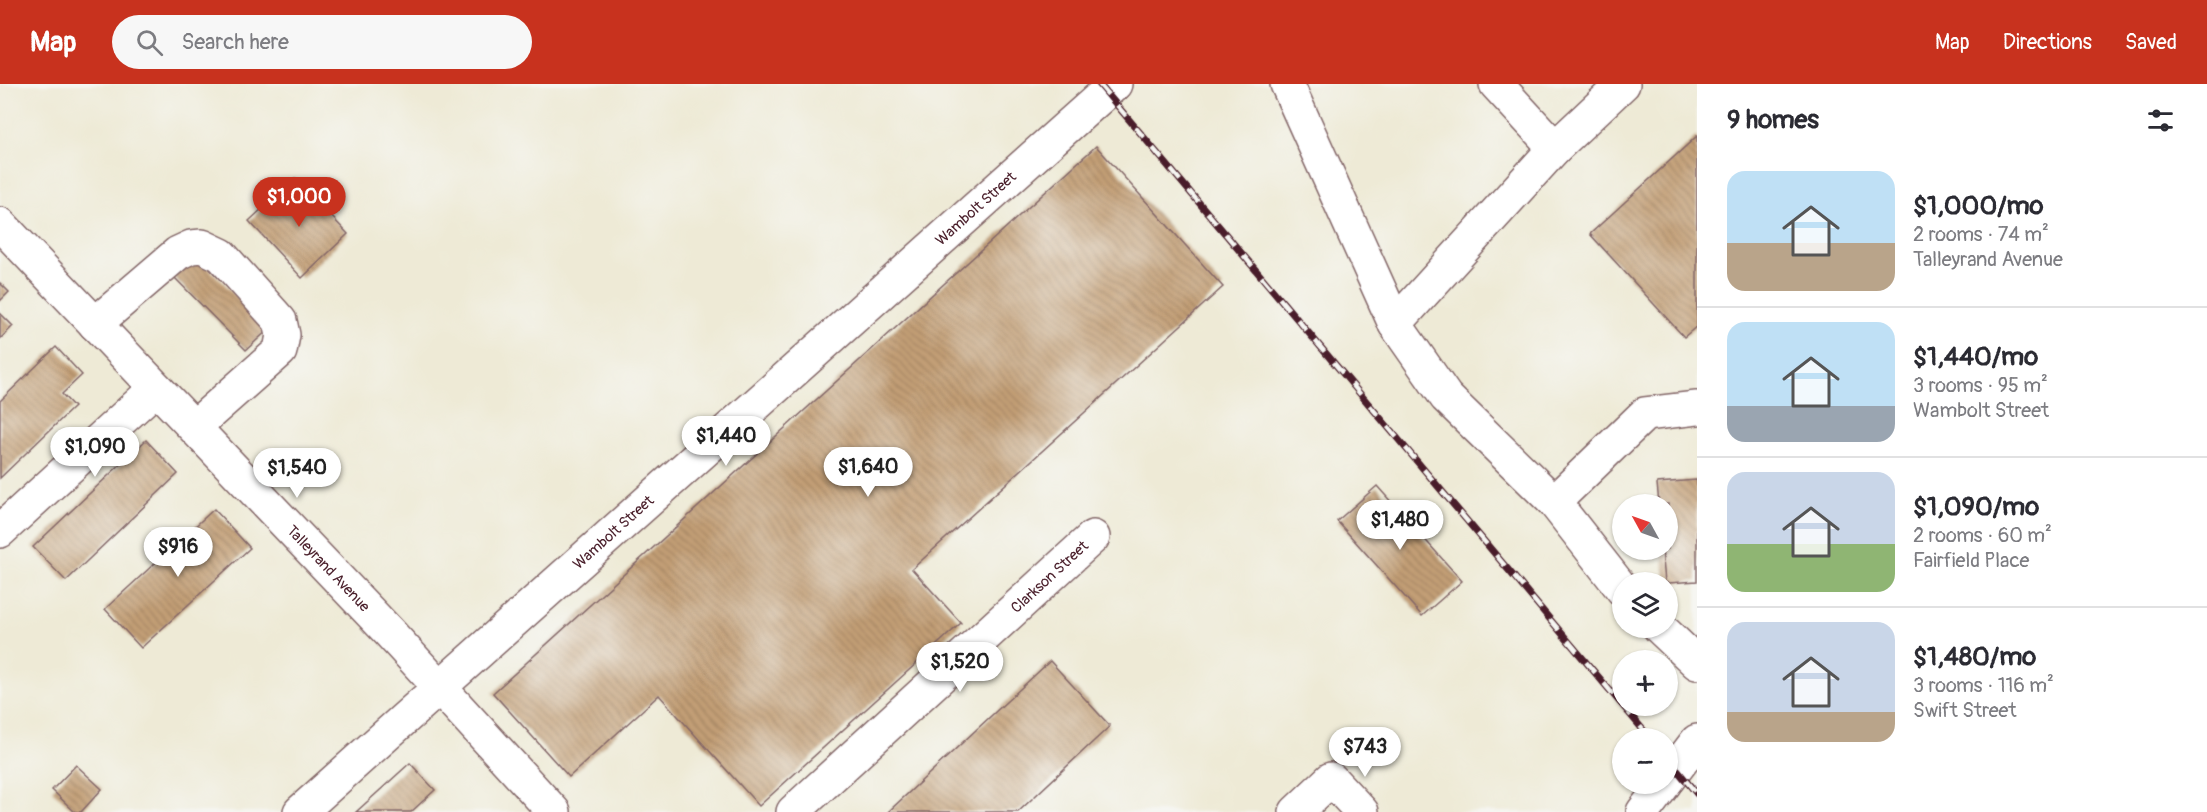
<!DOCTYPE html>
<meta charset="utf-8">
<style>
body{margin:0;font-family:Pangolin,sans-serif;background:#f7f7f7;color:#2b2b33;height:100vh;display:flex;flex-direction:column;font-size:22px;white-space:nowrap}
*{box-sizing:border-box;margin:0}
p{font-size:20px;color:#7c7c81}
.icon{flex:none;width:33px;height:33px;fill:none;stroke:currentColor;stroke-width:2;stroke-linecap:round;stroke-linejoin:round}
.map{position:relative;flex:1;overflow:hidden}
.panel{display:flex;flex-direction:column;background:#fff;width:510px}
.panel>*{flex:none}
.needle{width:39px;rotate:310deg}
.fabs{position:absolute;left:1612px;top:410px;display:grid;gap:12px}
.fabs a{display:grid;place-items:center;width:66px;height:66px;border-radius:50%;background:#fff;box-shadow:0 2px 4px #0004;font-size:30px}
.price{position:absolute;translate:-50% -51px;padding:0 14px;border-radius:21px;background:#fff;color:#222;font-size:20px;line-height:39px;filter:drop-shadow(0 2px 3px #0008)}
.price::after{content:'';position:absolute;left:50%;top:36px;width:18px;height:14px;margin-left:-9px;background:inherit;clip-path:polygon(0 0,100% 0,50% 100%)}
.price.on{background:#c8321e;color:#fff}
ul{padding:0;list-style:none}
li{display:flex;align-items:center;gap:18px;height:150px;padding:0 30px}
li+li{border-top:2px solid #e1e1e2}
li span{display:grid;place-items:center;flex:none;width:168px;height:120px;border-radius:18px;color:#555}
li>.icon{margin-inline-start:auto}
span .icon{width:72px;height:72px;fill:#fffc;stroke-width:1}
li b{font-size:26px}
h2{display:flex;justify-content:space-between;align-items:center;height:72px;padding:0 30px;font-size:26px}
header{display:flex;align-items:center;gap:36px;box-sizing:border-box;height:84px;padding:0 30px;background:#c8321e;color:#fff}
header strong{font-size:28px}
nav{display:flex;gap:33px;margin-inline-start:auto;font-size:21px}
.search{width:420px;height:54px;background:#f7f7f7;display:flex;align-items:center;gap:15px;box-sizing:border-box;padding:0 21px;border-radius:33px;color:#7c7c81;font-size:22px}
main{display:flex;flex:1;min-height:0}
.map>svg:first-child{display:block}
</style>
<header>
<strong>Map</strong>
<div class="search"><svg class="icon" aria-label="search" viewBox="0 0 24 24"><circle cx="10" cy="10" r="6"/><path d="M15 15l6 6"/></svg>Search here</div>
<nav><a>Map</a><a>Directions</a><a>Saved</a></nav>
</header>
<main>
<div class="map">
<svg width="1697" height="728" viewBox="0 0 1697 728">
<defs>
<pattern id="building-back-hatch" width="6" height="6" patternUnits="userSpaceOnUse" patternTransform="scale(1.5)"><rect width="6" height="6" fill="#c39f76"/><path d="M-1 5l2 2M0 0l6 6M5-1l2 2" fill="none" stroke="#a08161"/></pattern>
</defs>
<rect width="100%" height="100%" fill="#f6f6f2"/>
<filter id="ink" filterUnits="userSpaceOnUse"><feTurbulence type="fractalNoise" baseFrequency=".0167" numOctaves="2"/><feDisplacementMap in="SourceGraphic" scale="12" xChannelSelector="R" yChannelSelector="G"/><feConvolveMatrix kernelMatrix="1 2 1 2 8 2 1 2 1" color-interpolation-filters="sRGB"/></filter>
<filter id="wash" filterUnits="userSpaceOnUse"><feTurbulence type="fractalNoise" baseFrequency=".008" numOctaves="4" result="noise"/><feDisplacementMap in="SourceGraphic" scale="24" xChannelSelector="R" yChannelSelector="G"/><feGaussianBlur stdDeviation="1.35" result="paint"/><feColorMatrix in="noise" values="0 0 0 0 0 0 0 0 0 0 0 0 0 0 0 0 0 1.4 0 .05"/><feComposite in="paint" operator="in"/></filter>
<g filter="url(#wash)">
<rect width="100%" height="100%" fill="#eeead6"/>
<g id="blocks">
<!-- building -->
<g fill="url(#building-back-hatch)">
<path d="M 1697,52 L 1697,242 L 1684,253 L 1590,150 Z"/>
<path d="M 1096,62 L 1223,203 L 912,485 L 961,539 L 759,722 L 659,611 L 569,693 L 493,609 Z"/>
<path d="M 295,94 L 348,150 L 302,194 L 249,137 Z"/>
<path d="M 195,170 L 269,245 L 246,266 L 173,192 Z"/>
<path d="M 0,199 L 9,208 L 0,217 Z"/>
<path d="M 0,229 L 13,242 L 0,255 Z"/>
<path d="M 56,263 L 82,291 L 62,310 L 74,323 L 0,394 L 0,317 Z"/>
<path d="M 146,356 L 178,390 L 66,497 L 33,463 Z"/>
<path d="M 1697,396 L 1697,497 L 1668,499 L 1665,498 L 1662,465 L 1668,465 L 1668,420 L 1659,420 L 1657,399 Z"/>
<path d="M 1377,402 L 1462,497 L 1422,532 L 1337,437 Z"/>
<path d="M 214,425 L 250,464 L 141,564 L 105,525 Z"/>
<path d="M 1050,577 L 1110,642 L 1018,728 L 888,728 Z"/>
<path d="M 410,679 L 435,706 L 411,728 L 356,728 Z"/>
<path d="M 76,681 L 102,705 L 81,728 L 75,728 L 52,706 Z"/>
</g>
</g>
</g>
<g filter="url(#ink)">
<use href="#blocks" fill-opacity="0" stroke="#836667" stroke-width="1.5"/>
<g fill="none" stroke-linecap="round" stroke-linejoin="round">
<defs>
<g id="minor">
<path d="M 1287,0 L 1395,240 L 1446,313 L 1554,418"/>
<path d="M 1496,0 L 1555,64 L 1623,0"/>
<path id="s1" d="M 0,140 L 388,547 L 554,728"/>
<path d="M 95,240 L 178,169 L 191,163 L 202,162 L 221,171 L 280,237 L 283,251 L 280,267 L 194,343"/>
<path d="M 1395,240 L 1555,64"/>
<path d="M 0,447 L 156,304"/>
<path d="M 1623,506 L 1554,418 L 1645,330 L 1697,324"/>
<path d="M 1659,543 L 1697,579"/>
<path d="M 1668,695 L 1697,657"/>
<path id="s2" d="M 300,728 L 1115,0"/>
<path id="s3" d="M 793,728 L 1093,453"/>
<path d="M 1296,728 L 1331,695 L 1362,728"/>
<path d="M 1643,728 L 1665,699"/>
</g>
</defs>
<!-- minor casing -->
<use href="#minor" stroke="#836667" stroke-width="36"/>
<!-- minor -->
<use href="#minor" stroke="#fff" stroke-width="33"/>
<defs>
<g id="rail">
<path d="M 1099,0 L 1650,654"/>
<path d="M 1668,675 L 1697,710"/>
</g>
</defs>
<!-- rail casing -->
<use href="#rail" stroke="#4a1f2b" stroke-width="7"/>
<!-- rail -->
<use href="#rail" stroke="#f6f6f2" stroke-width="4.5" stroke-dasharray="14" stroke-linecap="butt"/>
</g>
</g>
<g text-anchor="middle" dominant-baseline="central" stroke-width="5" stroke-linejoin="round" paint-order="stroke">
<!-- street labels -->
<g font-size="15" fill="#4a1f2b" stroke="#f6f6f2">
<text stroke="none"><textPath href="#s2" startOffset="906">Wambolt Street</textPath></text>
<text stroke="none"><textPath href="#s2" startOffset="420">Wambolt Street</textPath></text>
<text stroke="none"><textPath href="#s1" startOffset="476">Talleyrand Avenue</textPath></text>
<text stroke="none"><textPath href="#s3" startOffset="348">Clarkson Street</textPath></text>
</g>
</g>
</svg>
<div class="fabs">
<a><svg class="needle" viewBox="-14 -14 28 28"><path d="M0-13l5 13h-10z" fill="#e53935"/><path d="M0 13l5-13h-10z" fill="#7c7c81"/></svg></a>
<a><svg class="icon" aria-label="layers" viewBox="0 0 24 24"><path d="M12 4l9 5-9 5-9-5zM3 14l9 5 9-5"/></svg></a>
<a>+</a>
<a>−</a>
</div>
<b class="price on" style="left:299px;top:144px">$1,000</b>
<b class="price" style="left:726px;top:383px">$1,440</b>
<b class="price" style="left:95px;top:394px">$1,090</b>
<b class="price" style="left:868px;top:414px">$1,640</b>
<b class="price" style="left:297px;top:415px">$1,540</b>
<b class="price" style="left:1400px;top:467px">$1,480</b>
<b class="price" style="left:178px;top:494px">$916</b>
<b class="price" style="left:960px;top:609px">$1,520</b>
<b class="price" style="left:1365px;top:694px">$743</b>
</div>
<section class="panel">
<h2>9 homes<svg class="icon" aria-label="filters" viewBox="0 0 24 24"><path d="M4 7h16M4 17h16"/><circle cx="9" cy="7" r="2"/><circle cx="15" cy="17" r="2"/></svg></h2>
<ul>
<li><span style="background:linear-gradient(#bfe0f5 60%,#b9a48a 0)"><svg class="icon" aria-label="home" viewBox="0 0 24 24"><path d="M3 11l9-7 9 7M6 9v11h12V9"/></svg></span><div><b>$1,000/mo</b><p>2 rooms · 74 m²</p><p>Talleyrand Avenue</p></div></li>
<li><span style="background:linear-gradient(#bfe0f5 70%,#9aa5b1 0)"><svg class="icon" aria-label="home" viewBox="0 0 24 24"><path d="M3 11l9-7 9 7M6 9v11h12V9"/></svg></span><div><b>$1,440/mo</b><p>3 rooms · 95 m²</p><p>Wambolt Street</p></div></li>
<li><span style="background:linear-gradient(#c9d6e8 60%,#8fb573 0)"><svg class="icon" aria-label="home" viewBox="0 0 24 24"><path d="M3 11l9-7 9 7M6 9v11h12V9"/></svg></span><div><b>$1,090/mo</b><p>2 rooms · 60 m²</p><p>Fairfield Place</p></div></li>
<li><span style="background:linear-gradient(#c9d6e8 75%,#b9a48a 0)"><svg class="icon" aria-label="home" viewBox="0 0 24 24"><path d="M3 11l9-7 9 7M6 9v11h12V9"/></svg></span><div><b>$1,480/mo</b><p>3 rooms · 116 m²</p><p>Swift Street</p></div></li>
</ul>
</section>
</main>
